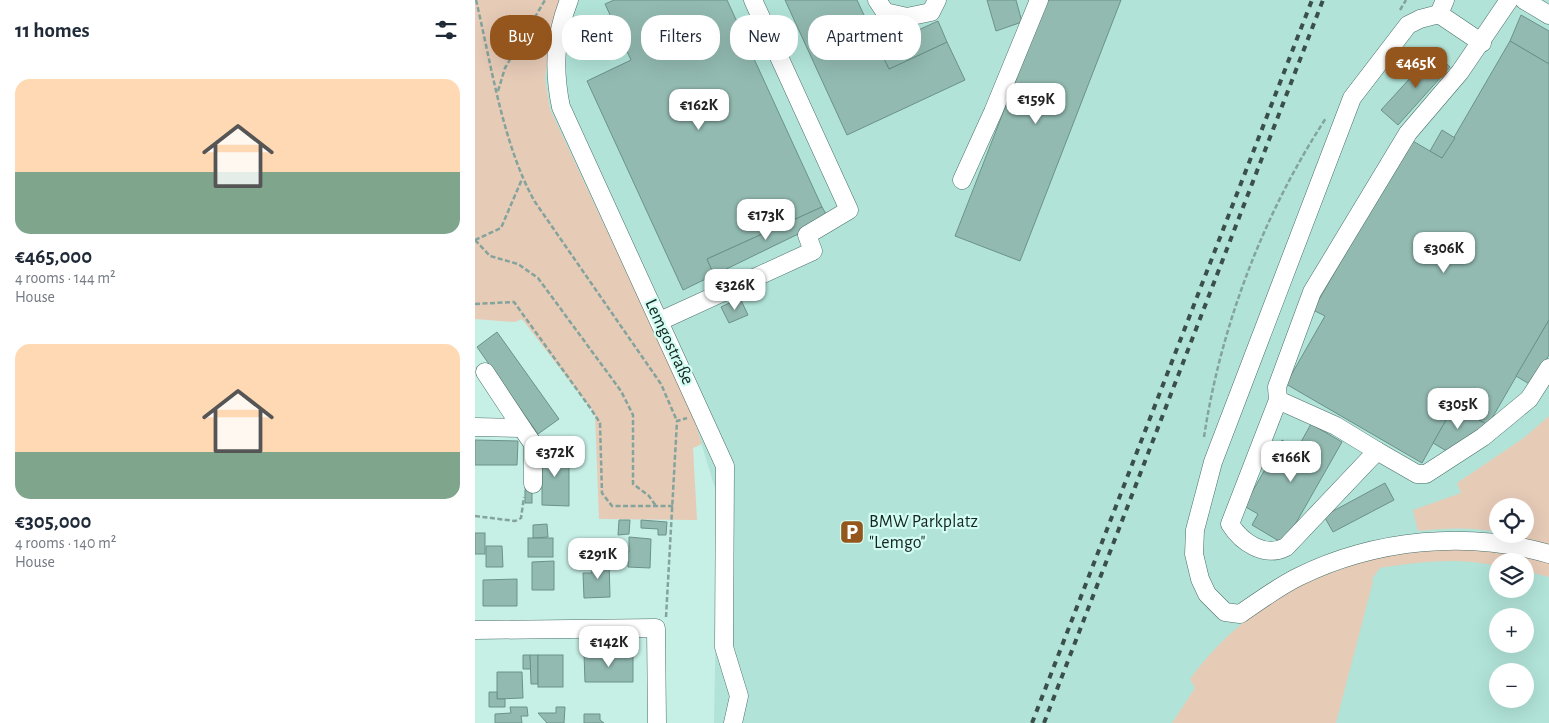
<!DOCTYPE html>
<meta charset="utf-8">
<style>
body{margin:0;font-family:"Alegreya Sans",sans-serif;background:#f6f6f7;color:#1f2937;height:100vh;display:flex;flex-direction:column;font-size:19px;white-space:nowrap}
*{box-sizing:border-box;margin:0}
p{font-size:16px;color:#747a83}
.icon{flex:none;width:28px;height:28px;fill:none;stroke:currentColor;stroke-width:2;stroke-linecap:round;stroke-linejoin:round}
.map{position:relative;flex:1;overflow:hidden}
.panel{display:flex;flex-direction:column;background:#fff;width:475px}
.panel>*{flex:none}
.banner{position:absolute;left:15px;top:15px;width:475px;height:45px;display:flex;gap:10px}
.controls{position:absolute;left:1014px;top:498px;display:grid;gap:10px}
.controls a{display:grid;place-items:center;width:45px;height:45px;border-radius:50%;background:#fff;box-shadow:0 5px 20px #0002;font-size:25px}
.price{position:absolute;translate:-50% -42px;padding:0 11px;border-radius:10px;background:#fff;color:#222;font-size:16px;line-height:32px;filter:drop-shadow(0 1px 2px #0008)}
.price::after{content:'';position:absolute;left:50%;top:30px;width:15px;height:11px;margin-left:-8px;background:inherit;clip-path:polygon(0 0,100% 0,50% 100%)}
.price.on{background:#95561d;color:#fff}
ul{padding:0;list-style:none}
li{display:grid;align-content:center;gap:10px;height:265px;padding:0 15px}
li span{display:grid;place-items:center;height:155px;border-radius:15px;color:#555}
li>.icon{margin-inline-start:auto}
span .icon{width:90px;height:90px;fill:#fffc;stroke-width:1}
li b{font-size:21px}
h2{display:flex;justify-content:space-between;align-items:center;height:60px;padding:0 15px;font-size:21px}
.tag{padding:0 18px;border-radius:20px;background:#fff;box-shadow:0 5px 20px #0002;font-size:18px;line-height:45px}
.tag.on{background:#95561d;color:#fff}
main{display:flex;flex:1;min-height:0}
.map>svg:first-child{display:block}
</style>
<main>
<section class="panel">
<h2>11 homes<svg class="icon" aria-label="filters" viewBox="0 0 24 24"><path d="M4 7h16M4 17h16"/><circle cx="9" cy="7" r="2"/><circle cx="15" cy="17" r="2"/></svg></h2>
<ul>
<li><span style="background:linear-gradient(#ffd9b3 60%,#7fa58c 0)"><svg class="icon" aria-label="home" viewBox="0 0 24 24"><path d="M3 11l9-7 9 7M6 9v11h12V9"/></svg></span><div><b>€465,000</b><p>4 rooms · 144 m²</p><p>House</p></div></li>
<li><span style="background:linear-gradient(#ffd9b3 70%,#7fa58c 0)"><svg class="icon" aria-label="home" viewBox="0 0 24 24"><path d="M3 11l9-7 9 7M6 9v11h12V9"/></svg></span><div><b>€305,000</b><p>4 rooms · 140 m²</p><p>House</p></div></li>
</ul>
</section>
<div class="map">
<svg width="1074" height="723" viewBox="0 0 1074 723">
<rect width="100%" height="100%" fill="#c6efe6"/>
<!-- built -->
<path fill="#b1e3d8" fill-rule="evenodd" d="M 86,0 L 1074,0 L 1074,723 L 239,723 L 243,498 L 217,413 L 75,109 L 70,79 L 74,43 ZM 1022,506 L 1050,506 L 1050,534 L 1022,534 ZM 1022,561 L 1050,561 L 1050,589 L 1022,589 ZM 1022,616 L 1050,616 L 1050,644 L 1022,644 ZM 1022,671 L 1050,671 L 1050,699 L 1022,699 Z"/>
<!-- green -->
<g fill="#e6cbb7">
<path d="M 0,0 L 86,0 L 74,43 L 70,79 L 75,109 L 217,413 L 227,444 L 218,448 L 222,520 L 124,519 L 120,414 L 47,319 L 40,322 L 0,319 Z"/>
<path d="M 1074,416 L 1074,546 L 1031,534 L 1050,534 L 1050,506 L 1022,506 L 1022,532 C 996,527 970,528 943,531 L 938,510 L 986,493 L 982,483 L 1050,437 Z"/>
<path d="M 1002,548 L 1074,560 L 1074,577 L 1050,571 L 1050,561 L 1022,561 L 1022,566 C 981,557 946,562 905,568 L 897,579 L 898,581 L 861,723 L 697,723 L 720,688 L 715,679 C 756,623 812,585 878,563 C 888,560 899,555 910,553 C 940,549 972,549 1002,548 Z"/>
</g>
<!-- building -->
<g fill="#92bab1" stroke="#6b9289">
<path d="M 139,0 L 252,0 L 347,207 L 232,259 L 239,275 L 208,290 L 112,81 L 156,60 L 130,4 Z"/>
<path d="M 310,0 L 382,0 L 414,69 L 472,42 L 490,80 L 372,135 Z"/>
<path d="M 512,0 L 541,0 L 547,22 L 521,31 Z"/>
<path d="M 572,0 L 646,0 L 545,261 L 480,236 Z"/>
<path d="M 1046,15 L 1074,31 L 1074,64 L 1035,41 Z"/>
<path d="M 463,21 L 472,42 L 414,69 L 404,48 Z"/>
<path d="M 1035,41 L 1074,64 L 1074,320 L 1013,425 L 979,406 L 947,463 L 811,384 L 850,316 L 838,310 L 936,140 L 967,158 Z"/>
<path d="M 959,52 L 975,67 L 923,125 L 906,110 Z"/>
<path d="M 967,130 L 980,138 L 967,158 L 955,151 Z"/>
<path d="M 347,207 L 354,219 L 239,275 L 232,259 Z"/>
<path d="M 265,298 L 273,315 L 254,323 L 246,307 Z"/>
<path d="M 1074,320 L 1074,355 L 1056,385 L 1041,376 Z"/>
<path d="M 22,332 L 84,419 L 63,434 L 2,347 Z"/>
<path d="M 979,406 L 1013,425 L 975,453 L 958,443 Z"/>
<path d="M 836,424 L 867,442 L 809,544 L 777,525 L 783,514 L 769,506 L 807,440 L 822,449 Z"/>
<path d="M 0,440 L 43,441 L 42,465 L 0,465 Z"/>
<path d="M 67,451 L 94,452 L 94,506 L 67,505 Z"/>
<path d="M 910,483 L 919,500 L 858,532 L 849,516 Z"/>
<rect x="50" y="490" width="7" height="13"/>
<path d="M 144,520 L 155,520 L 154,534 L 143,535 Z"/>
<path d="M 166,520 L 192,522 L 191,535 L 183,535 L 183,529 L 166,528 Z"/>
<path d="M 72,524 L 73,537 L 58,538 L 58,525 Z"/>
<rect x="0" y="533" width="10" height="21"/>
<path d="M 154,537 L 176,539 L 175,568 L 153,567 L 153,561 L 149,560 L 150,552 L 154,552 Z"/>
<rect x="53" y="538" width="25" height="19"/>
<path d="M 97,543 L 115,543 L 116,561 L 97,561 Z"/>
<path d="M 11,546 L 27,546 L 28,567 L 11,567 Z"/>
<path d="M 134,560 L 135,597 L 109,598 L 108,573 L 117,573 L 116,561 Z"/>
<path d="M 79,561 L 79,590 L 57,590 L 57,562 Z"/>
<path d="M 42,579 L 42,606 L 8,606 L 8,580 Z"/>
<path d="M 109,654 L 158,654 L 158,682 L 110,682 Z"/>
<path d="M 48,655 L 55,655 L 56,669 L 48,669 Z"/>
<path d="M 55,655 L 63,655 L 63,684 L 56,684 Z"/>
<rect x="63" y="655" width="25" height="32"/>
<path d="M 22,672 L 47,672 L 48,698 L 22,699 Z"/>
<path d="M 14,692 L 22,692 L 22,699 L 30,699 L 30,707 L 14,707 Z"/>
<path d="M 35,707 L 52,707 L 53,716 L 46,716 L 47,723 L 20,723 L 20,714 L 36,713 Z"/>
<path d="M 81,707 L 90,707 L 89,723 L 72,723 L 63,713 L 81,713 Z"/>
<path d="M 109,714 L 125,714 L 125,720 L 129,723 L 109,723 Z"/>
</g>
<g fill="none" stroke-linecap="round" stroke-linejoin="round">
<defs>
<g id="minor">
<path d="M 94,0 C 80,36 78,69 86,107 L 250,466 L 249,647 L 264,696 L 258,723"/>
<path d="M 402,0 L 410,12 L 432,17 L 456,12 L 462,0"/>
<path d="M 1049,0 L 1074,15"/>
<path d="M 964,14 L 970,0"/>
<path d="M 1007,43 L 964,14 L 945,19 L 933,25 L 877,98 L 738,462 L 720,530 L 719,554 L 725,579 L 732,594 L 750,612 L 765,614 C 784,601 803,587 823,577 C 900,539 993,530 1074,554"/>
<path d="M 487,180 L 518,112 L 564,0"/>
<path d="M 185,321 L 338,251 L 332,235 L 374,210 L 278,0"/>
<path d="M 803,400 L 861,426 L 902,451 L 811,547 C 790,558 767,543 755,524 L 803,400 L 802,387 L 837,292 L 933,133 L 985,72 L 1034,0"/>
<path d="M 0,427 L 47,428 L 10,372"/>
<path d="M 47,428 L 58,444 L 58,484"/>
<path d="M 902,451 L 942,474 L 951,474 L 1008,437 L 1054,399 L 1074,368"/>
<path d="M 0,630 L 181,628 L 182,723"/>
</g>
</defs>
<!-- minor casing -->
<use href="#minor" stroke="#4a7068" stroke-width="19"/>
<!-- path -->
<g stroke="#83a39c" stroke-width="2.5" stroke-dasharray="5 2.5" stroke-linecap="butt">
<path d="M 1,0 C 16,63 28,146 60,202 L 186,384 L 202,421"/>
<path d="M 925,10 L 931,0"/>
<path d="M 23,91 L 30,68 L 70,0"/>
<path d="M 0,240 L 15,256 L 43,264 L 63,278 L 146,391 L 158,415 L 158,484 L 174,496 L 181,506"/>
<path d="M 0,240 L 26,228 L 47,179"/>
<path d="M 0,304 L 39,302 L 116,409 L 125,423 L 127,493 L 137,506 L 198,506"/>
<path d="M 729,437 C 746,325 789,213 851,118"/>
<path d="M 0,516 L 40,521 L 46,518 L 49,497"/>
<path d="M 191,617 L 202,421 L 212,418"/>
</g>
<!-- minor -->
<use href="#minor" stroke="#fff" stroke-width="18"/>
<!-- rail -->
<g stroke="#3a4f4a" stroke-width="4" stroke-dasharray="6 6" stroke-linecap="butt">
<path d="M 557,723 L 837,0"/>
<path d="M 569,723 L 848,0"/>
</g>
</g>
<!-- icons -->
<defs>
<symbol id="parking-square" viewBox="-11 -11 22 22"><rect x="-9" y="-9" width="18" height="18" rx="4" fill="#95561d" stroke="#d3fdf3"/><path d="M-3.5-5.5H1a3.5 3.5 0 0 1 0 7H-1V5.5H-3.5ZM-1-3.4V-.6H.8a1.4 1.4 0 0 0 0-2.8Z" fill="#fff"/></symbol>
</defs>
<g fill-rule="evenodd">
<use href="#parking-square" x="363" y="518" width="28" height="28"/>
</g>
<g text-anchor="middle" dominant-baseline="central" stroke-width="4.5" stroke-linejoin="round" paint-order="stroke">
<!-- street labels -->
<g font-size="18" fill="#152521" stroke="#d3fdf3">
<text transform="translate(194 342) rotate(65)">Lemgostraße</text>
</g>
<!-- poi labels -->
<g font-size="18" fill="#152521" stroke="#d3fdf3" text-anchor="start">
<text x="394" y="522">BMW Parkplatz<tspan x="394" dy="21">"Lemgo"</tspan></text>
</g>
</g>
</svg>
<div class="controls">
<a><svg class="icon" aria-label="locate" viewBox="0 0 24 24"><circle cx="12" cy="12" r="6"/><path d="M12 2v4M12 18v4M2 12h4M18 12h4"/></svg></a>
<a><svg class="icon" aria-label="layers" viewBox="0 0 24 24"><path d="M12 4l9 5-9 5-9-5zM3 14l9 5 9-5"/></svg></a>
<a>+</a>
<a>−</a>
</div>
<b class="price on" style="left:941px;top:89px">€465K</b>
<b class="price" style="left:561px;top:125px">€159K</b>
<b class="price" style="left:224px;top:131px">€162K</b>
<b class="price" style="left:291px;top:241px">€173K</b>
<b class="price" style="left:969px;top:274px">€306K</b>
<b class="price" style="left:260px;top:311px">€326K</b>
<b class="price" style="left:983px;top:430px">€305K</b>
<b class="price" style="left:80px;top:478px">€372K</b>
<b class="price" style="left:816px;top:483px">€166K</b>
<b class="price" style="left:123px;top:580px">€291K</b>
<b class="price" style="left:134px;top:668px">€142K</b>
<div class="banner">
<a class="tag on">Buy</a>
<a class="tag">Rent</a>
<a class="tag">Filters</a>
<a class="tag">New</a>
<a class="tag">Apartment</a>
</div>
</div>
</main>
